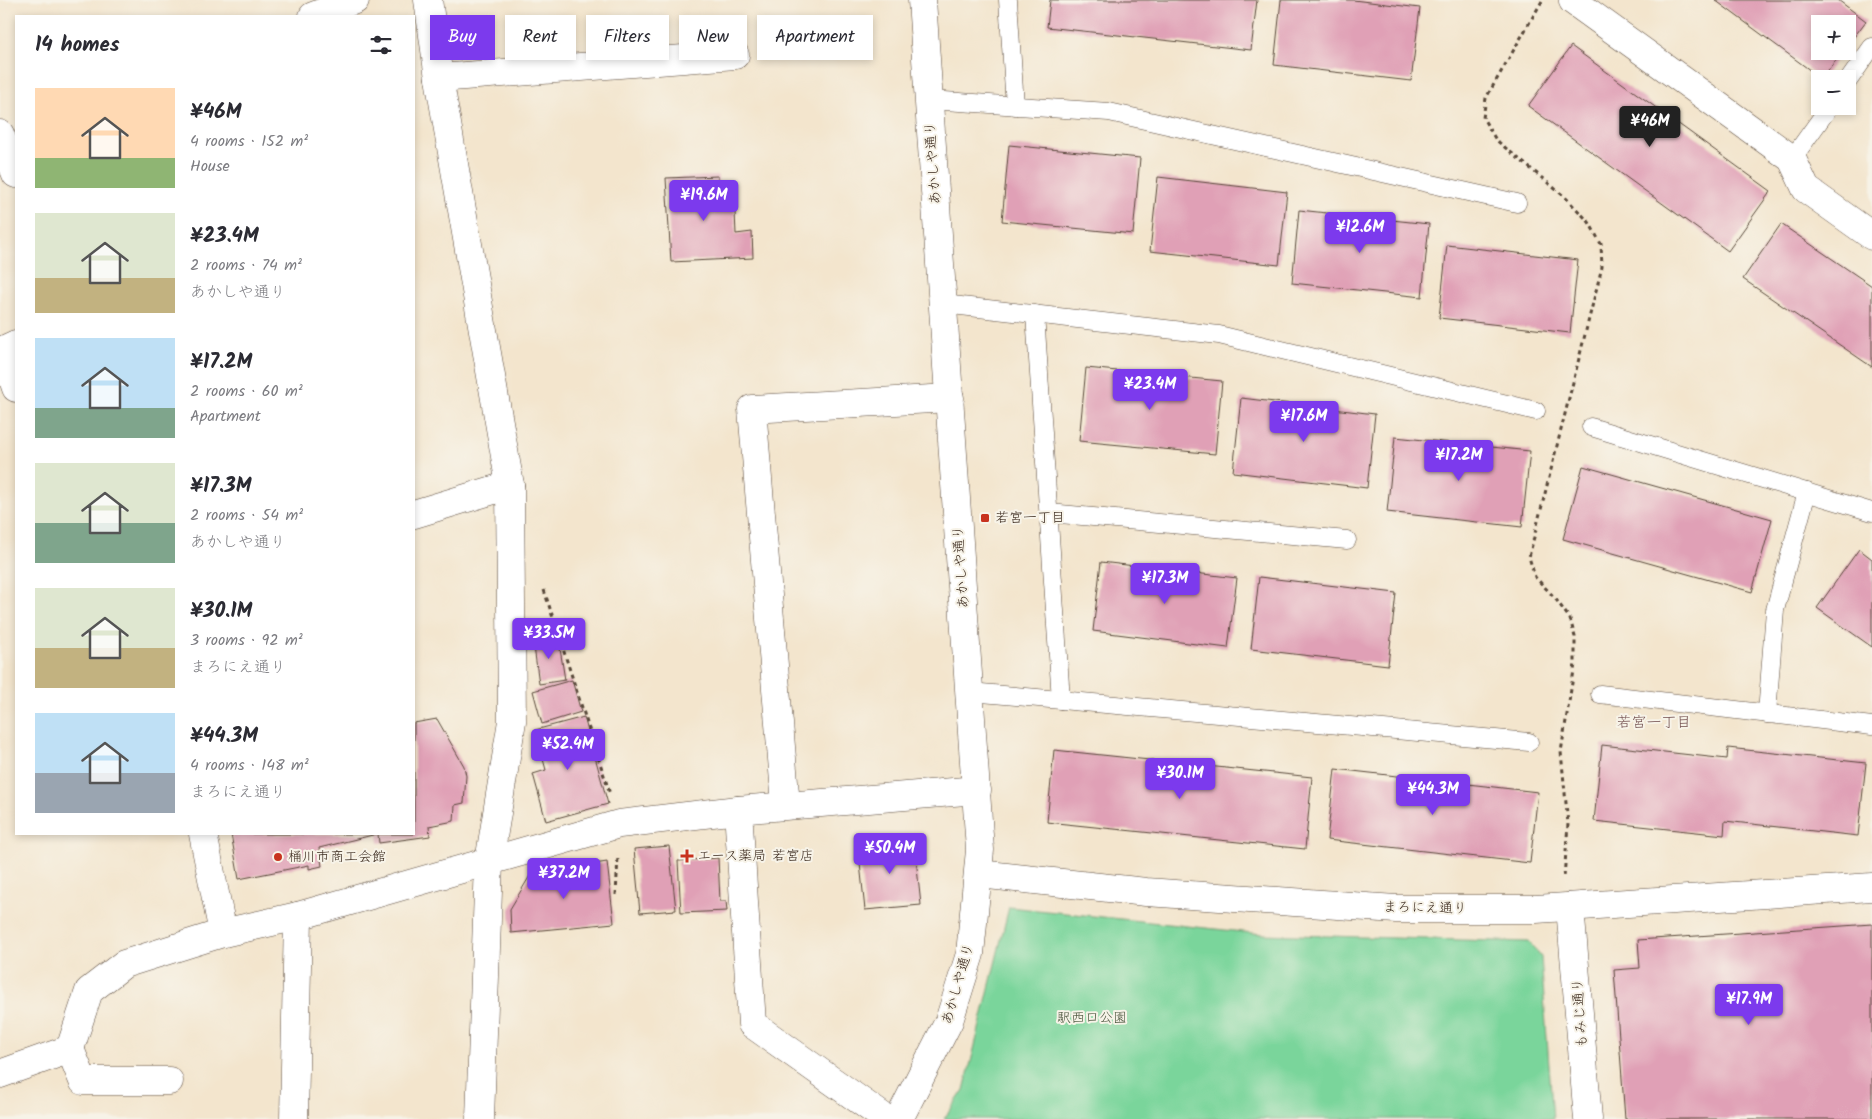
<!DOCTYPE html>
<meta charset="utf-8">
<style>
body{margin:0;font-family:Kalam,"Klee One",sans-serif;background:#f2f2f3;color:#2b2b33;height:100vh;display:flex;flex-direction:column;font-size:19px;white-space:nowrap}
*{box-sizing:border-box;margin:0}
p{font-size:16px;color:#7c7c81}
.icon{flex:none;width:28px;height:28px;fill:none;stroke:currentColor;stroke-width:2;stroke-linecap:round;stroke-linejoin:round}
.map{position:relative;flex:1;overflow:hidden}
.details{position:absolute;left:15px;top:15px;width:400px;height:820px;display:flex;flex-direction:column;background:#fff;border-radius:0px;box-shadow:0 2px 8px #0003}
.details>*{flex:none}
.guide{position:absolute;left:430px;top:15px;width:475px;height:45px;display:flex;gap:10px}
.tools{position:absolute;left:1811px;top:15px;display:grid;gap:10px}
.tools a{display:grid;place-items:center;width:45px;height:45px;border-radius:0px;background:#fff;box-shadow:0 2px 8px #0003;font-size:25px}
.price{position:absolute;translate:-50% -42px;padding:0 11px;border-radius:5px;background:#7c3aed;color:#fff;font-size:16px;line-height:32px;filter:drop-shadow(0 1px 2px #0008)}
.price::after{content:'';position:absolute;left:50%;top:30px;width:15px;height:11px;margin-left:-8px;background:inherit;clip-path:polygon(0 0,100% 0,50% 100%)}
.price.on{background:#222;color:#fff}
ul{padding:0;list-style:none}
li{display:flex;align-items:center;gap:15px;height:125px;padding:0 20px}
li span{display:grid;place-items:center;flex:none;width:140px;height:100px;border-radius:0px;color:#555}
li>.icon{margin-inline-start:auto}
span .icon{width:60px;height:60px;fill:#fffc;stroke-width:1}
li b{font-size:21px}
h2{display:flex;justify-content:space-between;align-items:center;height:60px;padding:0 20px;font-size:21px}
.chip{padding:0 18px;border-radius:0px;background:#fff;box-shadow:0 2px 8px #0003;font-size:18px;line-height:45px}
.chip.on{background:#7c3aed;color:#fff}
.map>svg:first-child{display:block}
</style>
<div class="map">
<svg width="1872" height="1119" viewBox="0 0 1872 1119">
<rect width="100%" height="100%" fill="#f7f3e8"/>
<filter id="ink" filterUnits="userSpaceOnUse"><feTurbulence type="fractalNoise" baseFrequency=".02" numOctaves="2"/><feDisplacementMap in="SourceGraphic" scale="10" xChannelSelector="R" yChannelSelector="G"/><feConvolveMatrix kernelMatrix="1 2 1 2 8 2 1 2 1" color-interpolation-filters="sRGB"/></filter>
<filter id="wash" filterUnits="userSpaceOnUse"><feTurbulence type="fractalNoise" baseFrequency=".0096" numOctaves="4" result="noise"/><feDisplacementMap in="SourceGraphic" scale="20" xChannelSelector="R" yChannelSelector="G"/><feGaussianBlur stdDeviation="1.12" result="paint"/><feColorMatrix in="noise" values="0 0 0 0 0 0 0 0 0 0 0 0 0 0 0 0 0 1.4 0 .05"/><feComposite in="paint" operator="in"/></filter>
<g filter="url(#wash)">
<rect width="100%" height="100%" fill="#f3e5cd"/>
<!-- green -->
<path fill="#7ad59b" stroke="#5a805c" d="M 1009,907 L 1262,934 L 1529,942 L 1541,957 L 1553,1119 L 944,1119 L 964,1090 Z"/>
<g id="blocks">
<!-- building -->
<g fill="#e0a0b6">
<path d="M 1050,0 L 1257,0 L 1251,50 L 1047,27 Z"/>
<path d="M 1281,0 L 1353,0 L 1420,8 L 1411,81 L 1274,65 Z"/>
<path d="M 1715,0 L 1838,0 L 1866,21 L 1848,45 L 1848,24 L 1820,24 L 1820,51 L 1843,51 L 1822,79 Z"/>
<path d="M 1571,46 L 1771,191 L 1728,251 L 1528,106 Z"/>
<path d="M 1009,145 L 1140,158 L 1133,234 L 1002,221 Z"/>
<path d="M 718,176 L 718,191 L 734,190 L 736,234 L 752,232 L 753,258 L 671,262 L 666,178 Z"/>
<path d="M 1158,177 L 1287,192 L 1279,265 L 1150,251 Z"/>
<path d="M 1299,210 L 1429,224 L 1422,297 L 1292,283 Z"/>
<path d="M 1781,224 L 1872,286 L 1872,367 L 1743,279 Z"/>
<path d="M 1447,245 L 1578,260 L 1570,333 L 1439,318 Z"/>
<path d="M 1086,368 L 1222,381 L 1215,454 L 1079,441 Z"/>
<path d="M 1241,398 L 1375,414 L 1367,488 L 1233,472 Z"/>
<path d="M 1395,437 L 1530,451 L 1522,527 L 1387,512 Z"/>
<path d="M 1583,466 L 1772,519 L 1752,592 L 1563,539 Z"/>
<path d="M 1859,549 L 1872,559 L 1872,647 L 1817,608 Z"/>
<path d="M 1101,562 L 1237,578 L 1228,648 L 1093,631 Z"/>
<path d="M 1259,577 L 1396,593 L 1388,665 L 1251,649 Z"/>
<path d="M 558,636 L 565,680 L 539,684 L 533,639 Z"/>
<path d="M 572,680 L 581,712 L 542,724 L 533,691 Z"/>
<path d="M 584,717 L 608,804 L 546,821 L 533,774 L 546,770 L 535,730 Z"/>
<path d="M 437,719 L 464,766 L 466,776 L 464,803 L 455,805 L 454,821 L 429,826 L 430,836 L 379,843 L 378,834 L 414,834 L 414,723 Z"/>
<path d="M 1602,745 L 1727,759 L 1728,748 L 1866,763 L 1858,836 L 1725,821 L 1724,835 L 1594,821 Z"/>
<path d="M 1054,750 L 1312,777 L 1305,849 L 1047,822 Z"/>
<path d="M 1335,769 L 1538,792 L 1530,863 L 1327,840 Z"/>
<path d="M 231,834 L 377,834 L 319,848 L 322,866 L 309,869 L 309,865 L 239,879 Z"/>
<path d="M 914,840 L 921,905 L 865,910 L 858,845 Z"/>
<path d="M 669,846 L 676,910 L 640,913 L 634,849 Z"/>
<path d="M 718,858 L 720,901 L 726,901 L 727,911 L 681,913 L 678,861 Z"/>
<path d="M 607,862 L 614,923 L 511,933 L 510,909 L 531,874 Z"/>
<path d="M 1872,924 L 1872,1119 L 1625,1119 L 1614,970 L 1640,968 L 1638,940 Z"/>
</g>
</g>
</g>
<g filter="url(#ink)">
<use href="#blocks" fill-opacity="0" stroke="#574638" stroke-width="1"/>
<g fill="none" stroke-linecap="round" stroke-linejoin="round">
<defs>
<g id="service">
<path d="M 1008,0 L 1015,106"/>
<path d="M 1848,81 L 1872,47"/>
<path d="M 929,100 L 1109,112 L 1517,203"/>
<path d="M 1792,159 L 1830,106"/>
<path d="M 943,304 L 1219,335 L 1536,411"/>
<path d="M 1035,314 L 1061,700"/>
<path d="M 1591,427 L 1872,512"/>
<path d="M 1049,513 L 1347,540"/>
<path d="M 970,692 L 1529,742"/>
<path d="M 1600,694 L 1872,726"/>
<path d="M 1767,714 L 1775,610 L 1807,492"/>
</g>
<g id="minor">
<path d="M 428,0 L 439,78 L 510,485 L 512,721 L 489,862 L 480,1119"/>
<path d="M 1573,1 L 1792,159 L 1806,189 L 1872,236"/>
<path d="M 313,16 L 355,0"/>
<path d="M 439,78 L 735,55"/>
<path d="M 0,134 L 16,174"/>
<path d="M 16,344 L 3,350 L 16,388"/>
<path d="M 414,514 L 510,485"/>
<path d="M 786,805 L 752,409 L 950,398"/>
<path d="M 738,810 L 752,1024 L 886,1119"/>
<path d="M 203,834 L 223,933"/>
<path d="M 979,874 L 1146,892 L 1396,909 L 1536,909 L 1872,887"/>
<path d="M 70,1049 L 83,1081 L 169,1081"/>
<path d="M 0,1074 L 70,1049 L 89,991 L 124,964 L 223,933 L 298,916 L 619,824 L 738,810 L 977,790"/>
<path d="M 294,1119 L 298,916"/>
</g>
<g id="tertiary">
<path d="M 1570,907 L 1588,1119"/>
<path d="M 899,1119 L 949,1021 L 970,954 L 980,850 L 922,0"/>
</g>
</defs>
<!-- service casing -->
<use href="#service" stroke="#574638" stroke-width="19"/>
<!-- minor casing -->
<use href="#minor" stroke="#574638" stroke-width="29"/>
<!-- tertiary casing -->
<use href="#tertiary" stroke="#574638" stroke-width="29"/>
<!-- path -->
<g stroke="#574638" stroke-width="3" stroke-dasharray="4 4" stroke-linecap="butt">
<path d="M 1542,1 L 1486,98 L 1483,118 L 1496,140 L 1565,197 L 1589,222 L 1601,244 L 1602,267 L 1529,557 L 1535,577 L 1555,598 L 1570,619 L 1575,637 L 1575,664 L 1561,752 L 1568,824 L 1564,878"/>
<path d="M 544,590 L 610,794"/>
<path d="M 616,895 L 618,856"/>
</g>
<!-- service -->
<use href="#service" stroke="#fff" stroke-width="18"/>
<!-- minor -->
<use href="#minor" stroke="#fff" stroke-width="28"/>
<!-- tertiary -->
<use href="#tertiary" stroke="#fff" stroke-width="28"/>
</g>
</g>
<!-- markers -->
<g fill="#c8321e" stroke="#f7f3e8" stroke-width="2">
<rect x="980" y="513" width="10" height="10" rx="2.5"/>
<path d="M684.5 848.5h5v5h5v5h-5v5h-5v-5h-5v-5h5z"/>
<circle cx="278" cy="857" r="5"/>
</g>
<g text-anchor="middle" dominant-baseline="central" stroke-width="4" stroke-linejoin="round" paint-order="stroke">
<!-- street labels -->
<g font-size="14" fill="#3b2a1e" stroke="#f7f3e8">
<text transform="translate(933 163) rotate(-94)">あかしや通り</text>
<text transform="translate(961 567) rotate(-94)">あかしや通り</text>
<text transform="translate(1425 908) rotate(1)">まろにえ通り</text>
<text transform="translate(958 984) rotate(-74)">あかしや通り</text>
<text transform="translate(1580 1013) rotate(-94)">もみじ通り</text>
</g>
<!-- poi labels -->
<g font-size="14" fill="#3b2a1e" stroke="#f7f3e8" text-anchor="start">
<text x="995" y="518">若宮一丁目</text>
<text x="697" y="856">エース薬局 若宮店</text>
<text x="288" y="857">桶川市商工会館</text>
</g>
<!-- park labels -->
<g font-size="14" fill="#4b553d" stroke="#f7f3e8">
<text x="1092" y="1018">駅西口公園</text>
</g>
<!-- neighbourhood labels -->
<g font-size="15" fill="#755353" stroke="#f7f3e8">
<text x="1654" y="723">若宮一丁目</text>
</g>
</g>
</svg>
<div class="tools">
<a>+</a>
<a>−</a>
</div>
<b class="price on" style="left:1650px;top:148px">¥46M</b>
<b class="price" style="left:704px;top:222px">¥19.6M</b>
<b class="price" style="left:1360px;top:254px">¥12.6M</b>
<b class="price" style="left:1150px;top:411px">¥23.4M</b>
<b class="price" style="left:1304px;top:443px">¥17.6M</b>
<b class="price" style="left:1459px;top:482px">¥17.2M</b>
<b class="price" style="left:1165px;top:605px">¥17.3M</b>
<b class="price" style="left:549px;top:660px">¥33.5M</b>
<b class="price" style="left:568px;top:771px">¥52.4M</b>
<b class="price" style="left:1180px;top:800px">¥30.1M</b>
<b class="price" style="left:1433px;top:816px">¥44.3M</b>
<b class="price" style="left:890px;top:875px">¥50.4M</b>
<b class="price" style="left:564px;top:900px">¥37.2M</b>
<b class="price" style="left:1749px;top:1026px">¥17.9M</b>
<div class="guide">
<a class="chip on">Buy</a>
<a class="chip">Rent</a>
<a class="chip">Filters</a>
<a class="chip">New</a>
<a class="chip">Apartment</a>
</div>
<section class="details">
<h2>14 homes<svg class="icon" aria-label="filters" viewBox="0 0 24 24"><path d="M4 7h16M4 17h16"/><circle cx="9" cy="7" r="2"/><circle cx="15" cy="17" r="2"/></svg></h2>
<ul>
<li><span style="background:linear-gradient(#ffd9b3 70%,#8fb573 0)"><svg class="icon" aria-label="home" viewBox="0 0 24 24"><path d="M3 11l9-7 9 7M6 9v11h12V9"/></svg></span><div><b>¥46M</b><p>4 rooms · 152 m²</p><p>House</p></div></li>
<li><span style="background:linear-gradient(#dfe7d0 65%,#c2b280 0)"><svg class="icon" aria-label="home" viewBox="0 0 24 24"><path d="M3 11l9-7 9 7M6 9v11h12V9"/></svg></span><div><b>¥23.4M</b><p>2 rooms · 74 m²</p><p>あかしや通り</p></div></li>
<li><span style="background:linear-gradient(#bfe0f5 70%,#7fa58c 0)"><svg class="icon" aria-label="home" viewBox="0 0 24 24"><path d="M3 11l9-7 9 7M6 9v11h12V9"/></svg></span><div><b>¥17.2M</b><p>2 rooms · 60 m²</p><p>Apartment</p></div></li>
<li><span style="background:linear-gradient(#dfe7d0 60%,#7fa58c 0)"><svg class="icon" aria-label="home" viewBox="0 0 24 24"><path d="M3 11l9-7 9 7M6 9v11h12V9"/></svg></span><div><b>¥17.3M</b><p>2 rooms · 54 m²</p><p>あかしや通り</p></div></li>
<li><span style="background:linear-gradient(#dfe7d0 60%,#c2b280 0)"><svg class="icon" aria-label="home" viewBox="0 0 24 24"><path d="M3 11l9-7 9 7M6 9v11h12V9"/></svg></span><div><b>¥30.1M</b><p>3 rooms · 92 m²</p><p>まろにえ通り</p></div></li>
<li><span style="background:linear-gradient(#bfe0f5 60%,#9aa5b1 0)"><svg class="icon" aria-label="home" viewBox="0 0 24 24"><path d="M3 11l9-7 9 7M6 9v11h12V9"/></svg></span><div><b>¥44.3M</b><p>4 rooms · 148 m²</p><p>まろにえ通り</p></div></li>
</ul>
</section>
</div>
